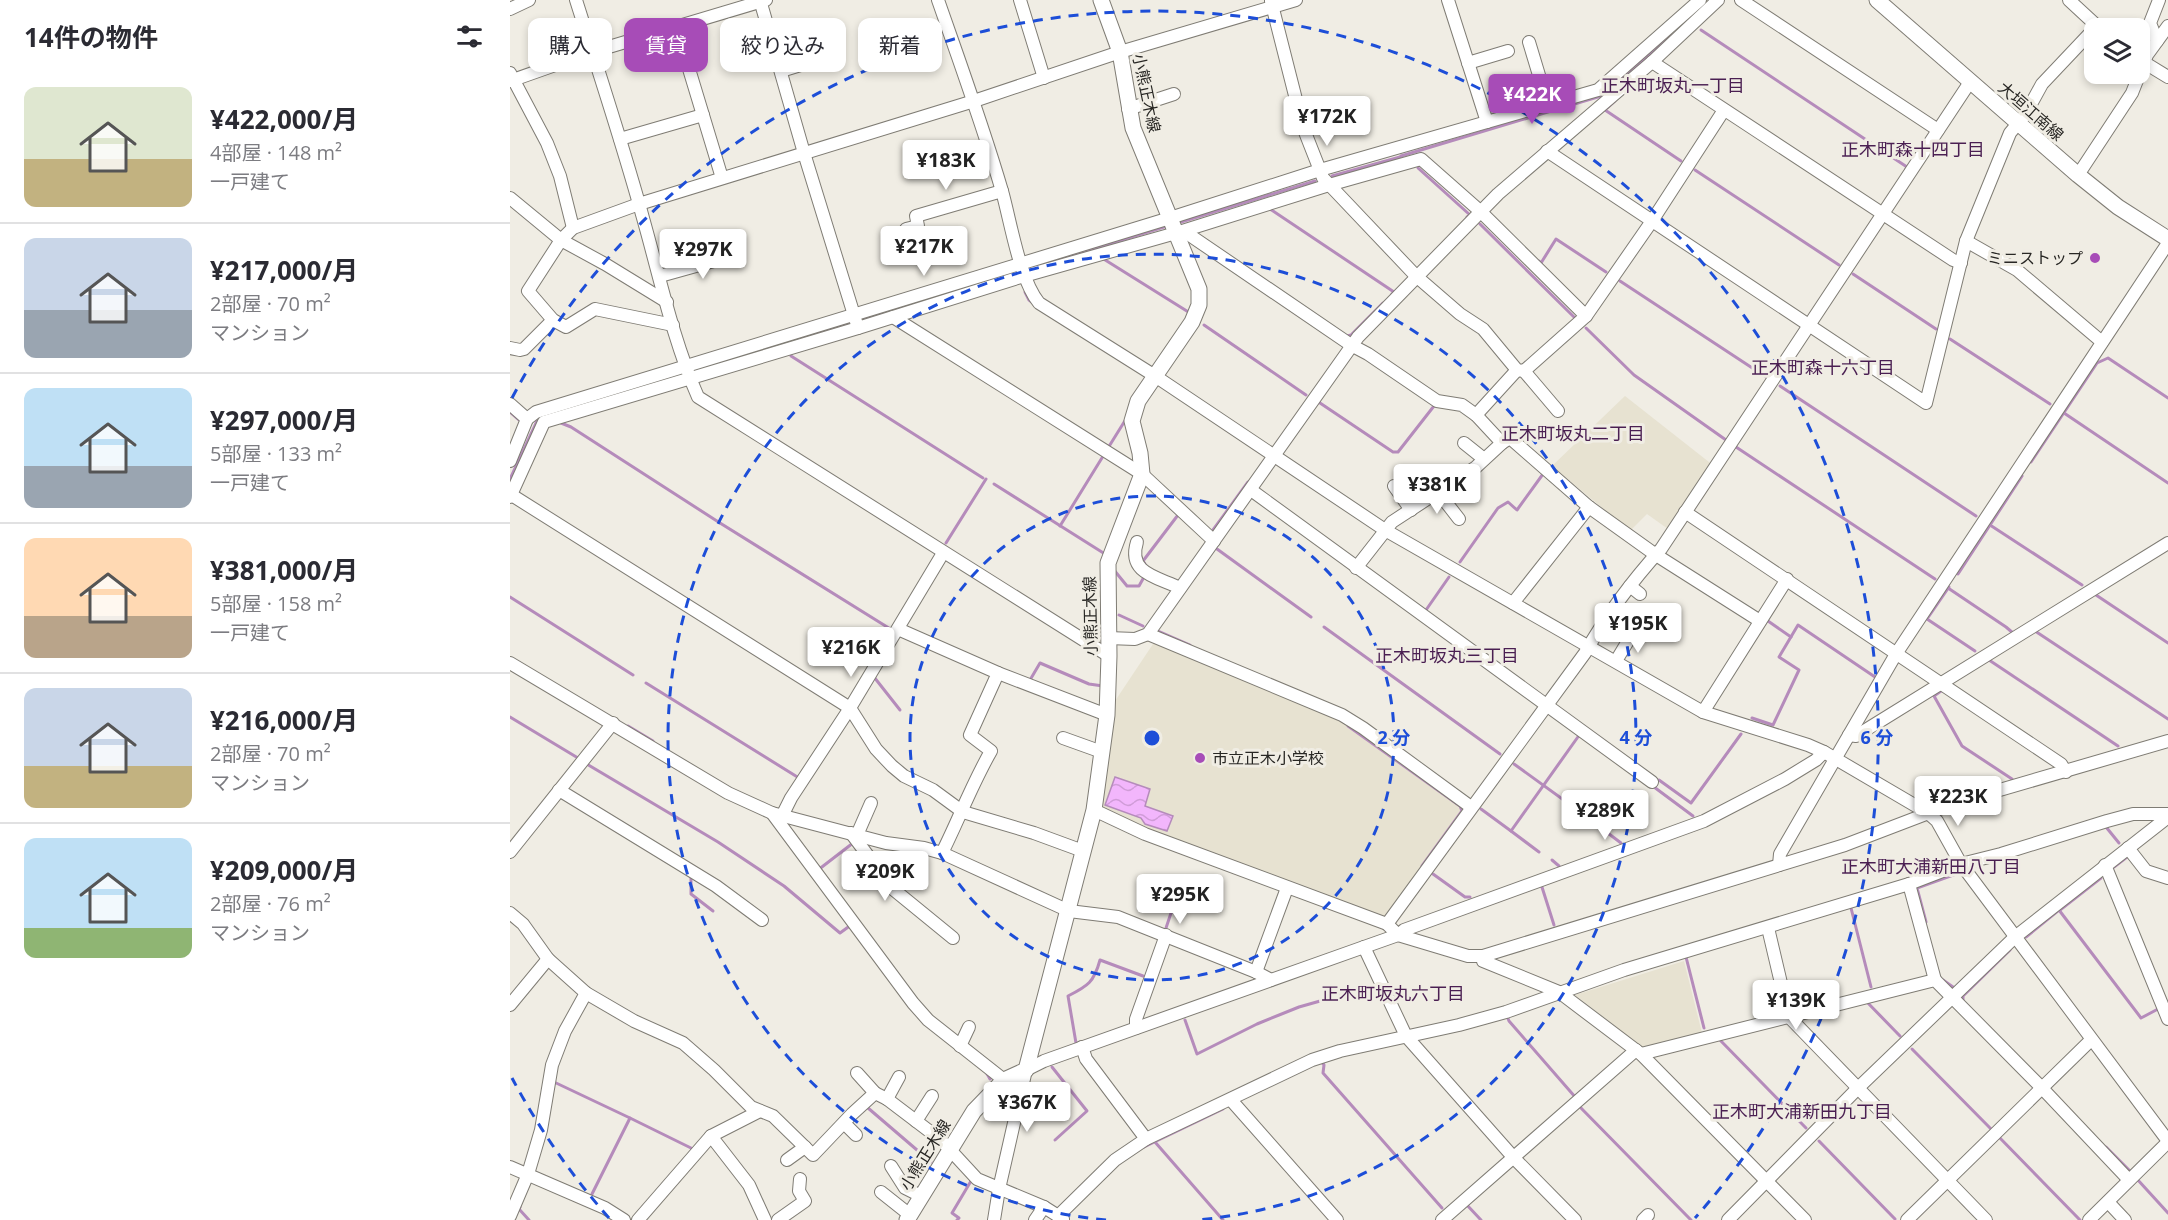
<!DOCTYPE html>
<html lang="ja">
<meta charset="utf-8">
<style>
body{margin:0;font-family:"Open Sans","Noto Sans JP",sans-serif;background:#f7f7f7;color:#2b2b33;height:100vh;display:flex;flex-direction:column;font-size:22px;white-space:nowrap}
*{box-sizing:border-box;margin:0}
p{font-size:20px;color:#7c7c81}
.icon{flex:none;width:33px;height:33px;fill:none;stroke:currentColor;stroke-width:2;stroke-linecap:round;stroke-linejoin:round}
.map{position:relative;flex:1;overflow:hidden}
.drawer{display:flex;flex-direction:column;background:#fff;width:510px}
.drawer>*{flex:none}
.guide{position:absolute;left:18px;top:18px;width:570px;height:54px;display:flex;gap:12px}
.fabs{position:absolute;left:1574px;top:18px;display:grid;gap:12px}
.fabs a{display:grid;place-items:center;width:66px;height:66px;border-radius:12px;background:#fff;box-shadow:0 3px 9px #0003;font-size:30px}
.price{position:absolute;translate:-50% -51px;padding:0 14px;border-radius:6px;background:#fff;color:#222;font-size:20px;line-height:39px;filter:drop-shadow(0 2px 3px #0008)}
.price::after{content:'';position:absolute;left:50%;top:36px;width:18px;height:14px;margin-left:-9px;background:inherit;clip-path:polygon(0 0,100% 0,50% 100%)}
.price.selected{background:#a74cb7;color:#fff}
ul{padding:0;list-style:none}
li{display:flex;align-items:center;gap:18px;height:150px;padding:0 24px}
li+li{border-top:2px solid #e1e1e2}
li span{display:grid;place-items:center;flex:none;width:168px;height:120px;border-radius:12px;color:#555}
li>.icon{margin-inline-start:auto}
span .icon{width:72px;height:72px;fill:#fffc;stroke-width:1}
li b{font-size:26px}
h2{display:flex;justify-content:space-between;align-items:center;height:72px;padding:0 24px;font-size:26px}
.tag{padding:0 21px;border-radius:12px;background:#fff;box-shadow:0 3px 9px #0003;font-size:21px;line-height:54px}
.tag.selected{background:#a74cb7;color:#fff}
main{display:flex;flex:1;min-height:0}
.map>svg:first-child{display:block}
</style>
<main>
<section class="drawer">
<h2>14件の物件<svg class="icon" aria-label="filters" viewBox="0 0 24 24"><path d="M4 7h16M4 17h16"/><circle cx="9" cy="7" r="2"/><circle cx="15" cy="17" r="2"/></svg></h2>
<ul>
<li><span style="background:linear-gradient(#dfe7d0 60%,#c2b280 0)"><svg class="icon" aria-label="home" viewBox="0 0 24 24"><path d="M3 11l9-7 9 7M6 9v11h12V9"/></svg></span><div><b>¥422,000/月</b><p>4部屋 · 148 m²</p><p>一戸建て</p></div></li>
<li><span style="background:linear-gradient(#c9d6e8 60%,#9aa5b1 0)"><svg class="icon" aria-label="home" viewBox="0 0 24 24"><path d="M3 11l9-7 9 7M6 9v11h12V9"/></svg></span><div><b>¥217,000/月</b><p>2部屋 · 70 m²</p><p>マンション</p></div></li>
<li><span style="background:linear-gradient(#bfe0f5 65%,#9aa5b1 0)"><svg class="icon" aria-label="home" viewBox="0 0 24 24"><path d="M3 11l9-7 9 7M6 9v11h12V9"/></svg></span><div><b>¥297,000/月</b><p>5部屋 · 133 m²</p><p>一戸建て</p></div></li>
<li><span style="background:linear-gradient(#ffd9b3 65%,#b9a48a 0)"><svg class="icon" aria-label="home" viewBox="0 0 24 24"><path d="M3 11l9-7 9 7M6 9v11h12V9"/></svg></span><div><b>¥381,000/月</b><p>5部屋 · 158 m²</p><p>一戸建て</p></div></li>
<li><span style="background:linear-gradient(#c9d6e8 65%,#c2b280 0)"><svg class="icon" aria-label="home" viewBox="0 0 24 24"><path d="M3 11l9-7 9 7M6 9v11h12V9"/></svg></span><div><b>¥216,000/月</b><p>2部屋 · 70 m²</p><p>マンション</p></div></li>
<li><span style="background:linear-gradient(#bfe0f5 75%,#8fb573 0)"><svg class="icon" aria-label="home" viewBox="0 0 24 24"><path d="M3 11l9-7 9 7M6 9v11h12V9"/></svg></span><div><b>¥209,000/月</b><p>2部屋 · 76 m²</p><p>マンション</p></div></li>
</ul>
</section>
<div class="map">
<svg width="1658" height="1220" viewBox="0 0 1658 1220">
<defs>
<pattern id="water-waves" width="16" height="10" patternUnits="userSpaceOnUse" patternTransform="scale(1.5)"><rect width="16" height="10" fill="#f2b6fc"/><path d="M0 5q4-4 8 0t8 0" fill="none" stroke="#d09cd8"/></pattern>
</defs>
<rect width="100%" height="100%" fill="#f0ede4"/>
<!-- built -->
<g fill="#e7e2d1">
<path d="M 1115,396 L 1204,466 L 1158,529 L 1137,514 L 1120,531 L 1042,466 Z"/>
<path d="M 645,641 L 833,720 L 955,808 L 873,919 L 632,827 L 592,807 L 590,803 L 605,701 Z"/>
<path d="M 1174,961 L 1192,1033 L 1133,1048 L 1065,995 Z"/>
</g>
<!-- water -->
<path fill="url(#water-waves)" stroke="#b58bbb" stroke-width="1.5" d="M 605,777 L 640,789 L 635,806 L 663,816 L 657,831 L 635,824 L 631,818 L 595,805 Z"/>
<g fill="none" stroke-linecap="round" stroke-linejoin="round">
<!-- stream -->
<g stroke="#b58bbb" stroke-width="3">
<path d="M 1191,30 L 1397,167 L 1396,169"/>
<path d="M 1105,101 L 1095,110 L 1171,161"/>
<path d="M 891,156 L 1091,96 L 1162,35"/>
<path d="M 908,168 L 960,215 L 957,217"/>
<path d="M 1185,170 L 1329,265"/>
<path d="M 822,176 L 890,157"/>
<path d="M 760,209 L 884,292 L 882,294"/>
<path d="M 671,222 L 805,181"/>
<path d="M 970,224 L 1064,317"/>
<path d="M 592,258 L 680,313"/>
<path d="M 1029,261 L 1031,263 L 1046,239 L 1096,272"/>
<path d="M 517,269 L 654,227"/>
<path d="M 1343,274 L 1426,329"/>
<path d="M 1110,281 L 1256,377"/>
<path d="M 515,292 L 519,300 L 523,303"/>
<path d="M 354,318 L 509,271"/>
<path d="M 694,325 L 796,395"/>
<path d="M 1076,328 L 1124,375 L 1216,440"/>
<path d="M 837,336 L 841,335 L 873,303"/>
<path d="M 291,337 L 338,323"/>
<path d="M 1440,339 L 1540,404"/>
<path d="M 281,356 L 473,478"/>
<path d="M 1270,386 L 1466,516"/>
<path d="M 810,403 L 883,452 L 888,452 L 924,406"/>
<path d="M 0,412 L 9,420"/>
<path d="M 1554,413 L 1658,483"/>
<path d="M 51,423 L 61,427 L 210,523 L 382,630"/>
<path d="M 1226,447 L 1425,579"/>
<path d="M 598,448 L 616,419"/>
<path d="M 1521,462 L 1587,363 L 1598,358 L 1658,398"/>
<path d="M 0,479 L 28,419 L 31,417"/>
<path d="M 484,484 L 595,554"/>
<path d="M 1480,525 L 1572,585"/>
<path d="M 550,526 L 595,453"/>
<path d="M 703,530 L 738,482"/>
<path d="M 436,543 L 476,479"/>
<path d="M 707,549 L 801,617"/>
<path d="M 950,562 L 988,508 L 998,502 L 1007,510 L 1033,474"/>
<path d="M 635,564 L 633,561 L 668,515"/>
<path d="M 604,570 L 617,586 L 629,586 L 634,577"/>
<path d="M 1448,574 L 1512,476"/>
<path d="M 1439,587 L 1417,619 L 1465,651"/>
<path d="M 1438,588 L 1496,627 L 1503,633"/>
<path d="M 1586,592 L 1586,595 L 1658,643"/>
<path d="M 0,597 L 123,675"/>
<path d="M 916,610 L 939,577"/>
<path d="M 609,615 L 633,626"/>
<path d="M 1258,621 L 1281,637"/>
<path d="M 814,627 L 990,754"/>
<path d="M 648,631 L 680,645"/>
<path d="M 1525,631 L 1658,719"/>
<path d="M 1479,660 L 1608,746"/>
<path d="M 364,677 L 390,710"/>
<path d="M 520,680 L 530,663 L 579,684 L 593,686"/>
<path d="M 136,683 L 289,778"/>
<path d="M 1431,691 L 1424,696 L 1452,746 L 1502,779"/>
<path d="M 0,717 L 68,758"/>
<path d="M 1242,718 L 1263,725 L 1289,670 L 1269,657 L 1288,625 L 1365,677"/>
<path d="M 118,726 L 143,741"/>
<path d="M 838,726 L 950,806 L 952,811 L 912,866"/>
<path d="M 75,763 L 208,842 L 274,886 L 330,933 L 341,925"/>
<path d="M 1004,764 L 1062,806"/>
<path d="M 1149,780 L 1181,803 L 1231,734"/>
<path d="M 1144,787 L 1183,816"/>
<path d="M 971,809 L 1001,831 L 1070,734"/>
<path d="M 1074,815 L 1111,843"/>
<path d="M 1596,827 L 1609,843"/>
<path d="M 1001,831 L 1029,852"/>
<path d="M 1042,860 L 1049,866"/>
<path d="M 1604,867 L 1617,857"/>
<path d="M 308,870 L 343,843"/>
<path d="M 923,874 L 955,897 L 960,897"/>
<path d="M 181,875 L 181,894 L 203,911"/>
<path d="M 649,884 L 668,892 L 656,928"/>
<path d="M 1031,884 L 1044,925"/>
<path d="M 1341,908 L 1361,987"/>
<path d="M 1550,910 L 1591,878"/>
<path d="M 1416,922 L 1407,888 L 1446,874"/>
<path d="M 1516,937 L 1549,910 L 1631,1018 L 1648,1009"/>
<path d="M 1176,957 L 1194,1028"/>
<path d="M 1433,980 L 1443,987"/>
<path d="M 1355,1000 L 1390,1036"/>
<path d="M 1453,1000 L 1453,996 L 1500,950"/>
<path d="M 997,1016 L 999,1021 L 1066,1098"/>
<path d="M 675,1020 L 687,1054 L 747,1024 L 789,1007 L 863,986"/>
<path d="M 1209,1039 L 1296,1128"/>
<path d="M 566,1043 L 558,996 C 578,986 584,982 590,960 L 633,976"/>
<path d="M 1402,1049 L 1483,1131"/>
<path d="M 811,1061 L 814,1065 L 813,1073 L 932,1208"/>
<path d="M 542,1067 L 577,1111 L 545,1140"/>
<path d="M 476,1072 L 480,1079"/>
<path d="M 44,1082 L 120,1118 L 82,1194"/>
<path d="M 1069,1106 L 1181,1220"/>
<path d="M 358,1108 L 421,1162"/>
<path d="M 120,1118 L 183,1149 L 185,1147"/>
<path d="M 1487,1135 L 1570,1220"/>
<path d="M 1309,1141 L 1385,1219"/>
<path d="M 645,1142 L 713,1220"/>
<path d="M 634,1147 L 713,1109"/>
<path d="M 1596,1147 L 1620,1171"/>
<path d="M 1627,1179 L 1658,1213"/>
<path d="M 956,1204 L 971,1220"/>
<path d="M 10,1207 L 9,1209 L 19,1220"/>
<path d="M 447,1220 L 449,1218 L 442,1213 L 461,1181"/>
</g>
<defs>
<g id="minor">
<path d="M 66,0 C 89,73 113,145 133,218 C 150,278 163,340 188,397 L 599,656"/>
<path d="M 428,0 C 450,63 473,126 492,191 C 501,223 509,278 529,303 L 645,376 L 875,530 L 1193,712 L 1298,745 L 1314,752 L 1418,813 L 1427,821 L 1451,864 L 1658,1141"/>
<path d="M 510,0 L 534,78"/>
<path d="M 938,0 L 977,122"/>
<path d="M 1231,0 L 1428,130"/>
<path d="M 1559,0 L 1587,26 L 1595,28"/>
<path d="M 761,1 L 793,127 L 813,178 L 906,276 L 950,314 L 973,329 L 1007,370 L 1014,371 L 1048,411"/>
<path d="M 0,9 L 19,0"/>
<path d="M 166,26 L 212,178"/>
<path d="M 1647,41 L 1640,23 L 1649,0"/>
<path d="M 1019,42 L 1038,105"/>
<path d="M 1142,62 L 1443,260 L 1451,263"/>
<path d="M 958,63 L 998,51"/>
<path d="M 1635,63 L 1658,77"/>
<path d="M 271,71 L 320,56"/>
<path d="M 0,73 L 37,143 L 50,176 L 63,228"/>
<path d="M 0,81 L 82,52 L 256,0"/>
<path d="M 618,109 L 664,94"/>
<path d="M 110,139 L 193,115"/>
<path d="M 1037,151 L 1416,403 L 1456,241 L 1500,133 L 1515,115 L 1532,84 L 1584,29"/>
<path d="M 1568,175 L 1622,93 L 1637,55 L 1658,26"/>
<path d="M 0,198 L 51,240 L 95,264 L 157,302"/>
<path d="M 396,229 L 408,226 L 406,216 L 492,191"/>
<path d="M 669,233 L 678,234 L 841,345 L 858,354 L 927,401 L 952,405 L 966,415 L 992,443 L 1000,438 L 1079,507 L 1146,555 L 1250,621"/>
<path d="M 1456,241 L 1507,270 L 1592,342"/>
<path d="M 150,276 L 229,254"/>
<path d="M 383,317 L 632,474 L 704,541"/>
<path d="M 163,325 L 85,309 L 56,327 L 43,320 L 18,291 L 51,240 L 63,228 L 129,204 L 464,101 L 610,52 L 786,0"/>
<path d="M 348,328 L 514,276 L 666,233 L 819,185 L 911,159 L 970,211 L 1076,316"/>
<path d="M 0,348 L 10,350 L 14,349 L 43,320"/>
<path d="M 1014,371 L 1076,316 L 1142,221 L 1214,110"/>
<path d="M 0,404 L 17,419 L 0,461"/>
<path d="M 966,415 L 1007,370"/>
<path d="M 17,419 L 26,412 L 660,218 L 810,170 L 1088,90 L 1190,0"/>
<path d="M 954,443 L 974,459"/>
<path d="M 884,486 L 901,510"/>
<path d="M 741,490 L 1142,782"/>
<path d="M 928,492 L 949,519"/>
<path d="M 0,494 L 340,708 L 366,749 L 382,766 L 394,776 L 423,790 L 453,812 L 524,833 L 573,851"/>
<path d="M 0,497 L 34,422 L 348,328 L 294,153 L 250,0"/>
<path d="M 1175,512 L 1551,764 L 1556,772"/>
<path d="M 627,542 C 617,574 648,577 670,588"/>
<path d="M 846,568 L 882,522 L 966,467 L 992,443"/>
<path d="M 1120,586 L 1130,594"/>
<path d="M 1003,603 L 1079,507"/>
<path d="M 388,629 L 488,673 L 460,735 L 481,751 C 462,784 449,819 432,853"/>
<path d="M 638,634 L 832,715 L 853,728 L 961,807"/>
<path d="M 598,638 L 625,639 L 638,634 L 848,337 L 988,194 L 1142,62 L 1208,0"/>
<path d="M 1106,661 L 1124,631"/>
<path d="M 0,663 L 218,793 L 262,813 L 376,843 L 414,848 L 432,853 L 559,911 L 608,917 L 746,972 L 761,980"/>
<path d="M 488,673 L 597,715"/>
<path d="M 1193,712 L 1277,579"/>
<path d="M 1339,735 L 1346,736 L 1658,543"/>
<path d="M 553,738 L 592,752"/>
<path d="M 49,790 L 206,886 L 252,920"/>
<path d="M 584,810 L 635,834 L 877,924 L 888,935 L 958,956 L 973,956 L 1335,845 L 1445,803 L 1658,741"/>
<path d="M 262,813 L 403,1003 L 418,1020 L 494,1080"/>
<path d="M 272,816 L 281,798 L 340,708 L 433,553"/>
<path d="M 341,833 L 383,889 L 443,938"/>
<path d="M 347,835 L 361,803"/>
<path d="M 1618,848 L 1636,871 L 1658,878"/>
<path d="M 0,852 L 103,723"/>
<path d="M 1269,865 L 1270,854 L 1386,654 L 1658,243"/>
<path d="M 1595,865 L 1658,1019"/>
<path d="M 1399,884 L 1425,980"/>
<path d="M 0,913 L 13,924 L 38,959 L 76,993 L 124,1021 L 173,1043 L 204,1070 L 241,1107 L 263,1116 L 303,1155 L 342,1114 L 365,1093 L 377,1099 L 431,1140 L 467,1179 L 534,1207 L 553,1219"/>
<path d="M 877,924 L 1075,653 C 1096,616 1122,581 1151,549 L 1460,82"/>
<path d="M 1258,928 L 1279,1017 L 1476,1220"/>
<path d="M 854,947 L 896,1036 L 1004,1158 L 1065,1220"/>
<path d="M 973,956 L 973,961 L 1049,992 L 1131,1054 L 1295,1220"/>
<path d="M 746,972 L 777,888"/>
<path d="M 0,1005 L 38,959"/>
<path d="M 626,1028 L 626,1019 L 656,935"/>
<path d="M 450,1046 L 459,1027"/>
<path d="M 572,1047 L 576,1059 L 636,1139"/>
<path d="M 1131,1054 L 1425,980 L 1531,1087 L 1619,1180"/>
<path d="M 347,1073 L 365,1093"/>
<path d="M 377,1099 L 389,1077"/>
<path d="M 721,1100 L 827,1220"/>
<path d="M 406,1121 L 422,1096"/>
<path d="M 334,1123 L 346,1135"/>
<path d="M 201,1136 L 239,1185 L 255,1220"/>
<path d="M 277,1160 L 295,1147"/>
<path d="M 381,1166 L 395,1188 L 411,1196"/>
<path d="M 0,1167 L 95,1208 L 114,1220"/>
<path d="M 371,1192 L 400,1215"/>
<path d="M 1598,1202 L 1615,1220"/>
<path d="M 0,1216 L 18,1174 L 31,1130 L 42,1065 L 55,1031 L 76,993"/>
<path d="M 548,1216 L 605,1160 L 636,1139 L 802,1060 L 830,1051 L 949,1025 L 996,1012 L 1114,970 L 1399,884 L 1451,864 L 1491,854 L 1597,821 L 1623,814 L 1658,814"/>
<path d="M 128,1220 L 201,1136 L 250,1111"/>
<path d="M 268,1220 L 295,1201 L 289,1191 L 290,1179"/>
<path d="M 484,1220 L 489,1189 L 516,1070 L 534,1061 L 854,947 L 888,935 L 894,930 L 1194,821 L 1275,779 L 1306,760 L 1314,752"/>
<path d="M 525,1220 L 534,1207"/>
<path d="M 932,1220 L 1126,1050"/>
<path d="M 1133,1220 L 1138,1215"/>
<path d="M 1218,1220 L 1348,1088 L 1505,937 L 1658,817"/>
<path d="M 1397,1220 L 1581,1040"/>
<path d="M 1579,1220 L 1658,1142"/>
</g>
<g id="major">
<path d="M 1367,0 L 1568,175 L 1608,207 L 1658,239"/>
<path d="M 397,1220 L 464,1111 L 494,1080 L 516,1070 L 584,810 L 597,715 L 599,656 L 598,563 L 632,474 L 630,453 L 622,421 L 628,401 L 682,322 L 689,305 L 689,289 L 623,128 L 610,52 L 591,0"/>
</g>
</defs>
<!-- minor casing -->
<use href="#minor" stroke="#7f7c74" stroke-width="14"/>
<!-- major casing -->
<use href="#major" stroke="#7f7c74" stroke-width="17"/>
<!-- minor -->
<use href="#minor" stroke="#fff" stroke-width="12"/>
<!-- major -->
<use href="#major" stroke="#fff" stroke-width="15"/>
</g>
<!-- distance rings -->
<g fill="none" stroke="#1d4ed8" stroke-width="3" stroke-dasharray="10 8">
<circle cx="642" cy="738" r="242"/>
<path d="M596 1220A484 484 0 1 1 688 1220"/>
<path d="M99 1218A725 725 0 0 1 2 1078M2 398A725 725 0 1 1 1185 1218"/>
</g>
<!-- markers -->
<g fill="#a74cb7" stroke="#f0ede4" stroke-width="2">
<circle cx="1585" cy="258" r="6"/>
<circle cx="690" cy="758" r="6"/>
</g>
<g text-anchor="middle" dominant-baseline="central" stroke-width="6" stroke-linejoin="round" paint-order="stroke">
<!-- street labels -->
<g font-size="16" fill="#282724" stroke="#f0ede4">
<text transform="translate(637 93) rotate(78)">小熊正木線</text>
<text transform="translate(1521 111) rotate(41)">大垣江南線</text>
<text transform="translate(580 616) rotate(-91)">小熊正木線</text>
<text transform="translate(415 1155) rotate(-58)">小熊正木線</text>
</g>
<!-- poi labels -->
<g font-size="16" fill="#282724" stroke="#f0ede4" text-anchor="end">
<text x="1573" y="258">ミニストップ</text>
<text x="702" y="758" text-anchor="start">市立正木小学校</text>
</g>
<!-- neighbourhood labels -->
<g font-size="18" fill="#4a1f52" stroke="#f0ede4">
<text x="1163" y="85">正木町坂丸一丁目</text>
<text x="1403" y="149">正木町森十四丁目</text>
<text x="1313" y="367">正木町森十六丁目</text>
<text x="1063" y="433">正木町坂丸二丁目</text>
<text x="937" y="655">正木町坂丸三丁目</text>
<text x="1421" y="866">正木町大浦新田八丁目</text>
<text x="883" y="993">正木町坂丸六丁目</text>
<text x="1292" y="1111">正木町大浦新田九丁目</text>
</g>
</g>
<circle cx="642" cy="738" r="9" fill="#1d4ed8" stroke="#f0ede4" stroke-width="3"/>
<g font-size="18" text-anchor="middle" font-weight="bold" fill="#1d4ed8" stroke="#f0ede4" stroke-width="6" stroke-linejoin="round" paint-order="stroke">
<text x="884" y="744">2 分</text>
<text x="1126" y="744">4 分</text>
<text x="1367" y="744">6 分</text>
</g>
</svg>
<div class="fabs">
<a><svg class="icon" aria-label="layers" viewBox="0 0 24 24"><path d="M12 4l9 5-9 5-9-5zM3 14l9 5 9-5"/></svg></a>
</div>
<b class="price selected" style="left:1022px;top:125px">¥422K</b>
<b class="price" style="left:817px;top:147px">¥172K</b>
<b class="price" style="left:436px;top:191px">¥183K</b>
<b class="price" style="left:414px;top:277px">¥217K</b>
<b class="price" style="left:193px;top:280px">¥297K</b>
<b class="price" style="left:927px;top:515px">¥381K</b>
<b class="price" style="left:1128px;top:654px">¥195K</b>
<b class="price" style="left:341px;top:678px">¥216K</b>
<b class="price" style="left:1448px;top:827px">¥223K</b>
<b class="price" style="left:1095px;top:841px">¥289K</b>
<b class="price" style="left:375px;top:902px">¥209K</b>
<b class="price" style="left:670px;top:925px">¥295K</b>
<b class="price" style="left:1286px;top:1031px">¥139K</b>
<b class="price" style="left:517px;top:1133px">¥367K</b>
<div class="guide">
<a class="tag">購入</a>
<a class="tag selected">賃貸</a>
<a class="tag">絞り込み</a>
<a class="tag">新着</a>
</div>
</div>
</main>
